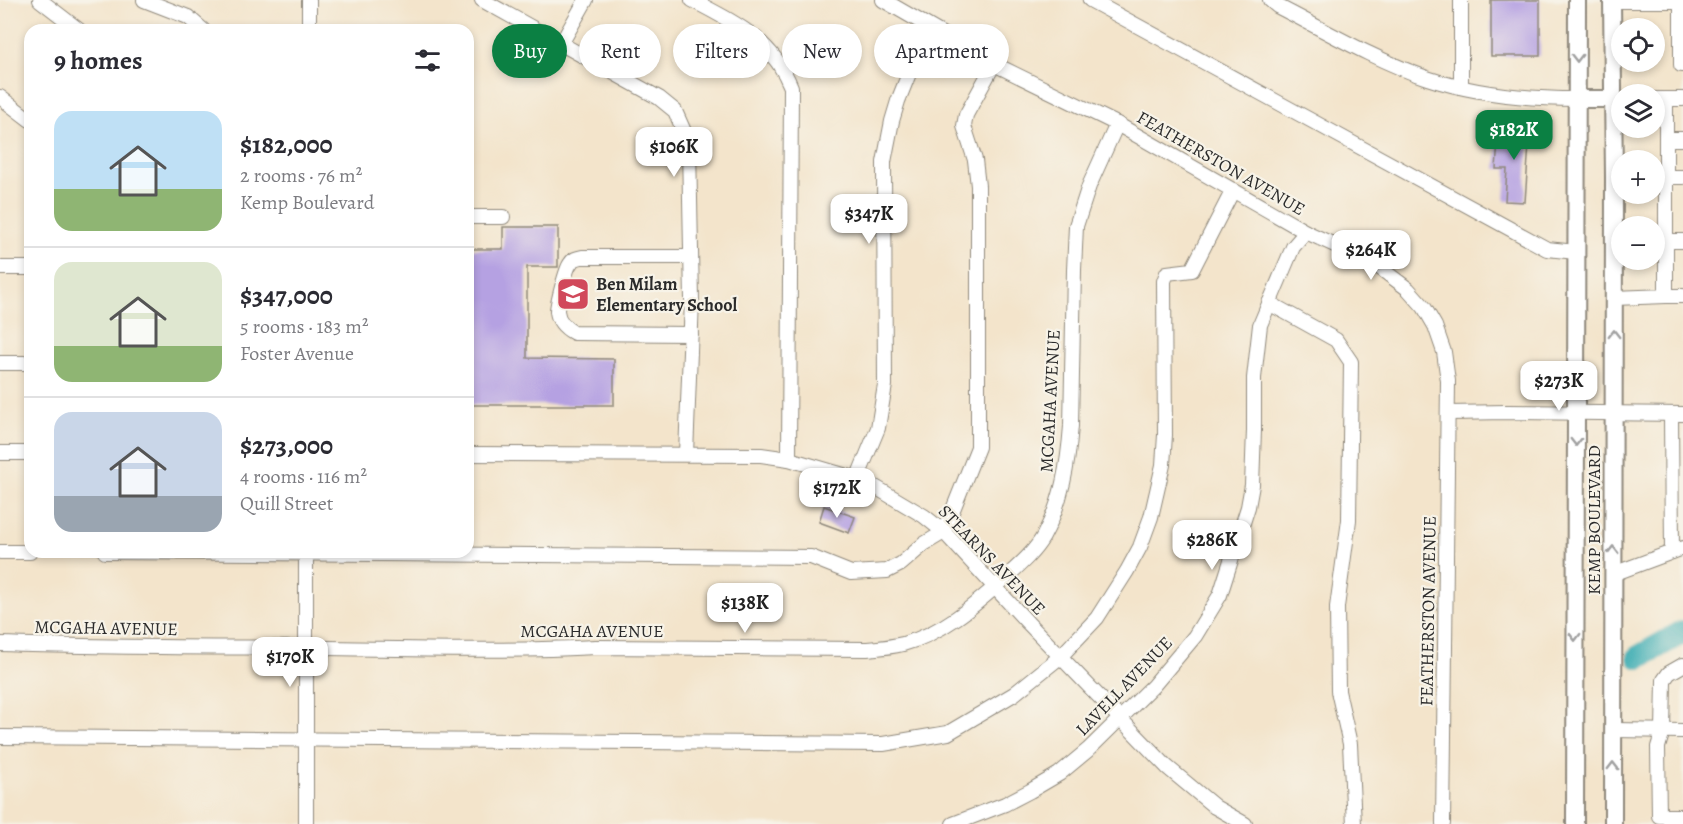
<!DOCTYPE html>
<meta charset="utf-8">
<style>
body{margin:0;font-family:Alegreya,serif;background:#f2f2f3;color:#2b2b33;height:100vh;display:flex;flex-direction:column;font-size:22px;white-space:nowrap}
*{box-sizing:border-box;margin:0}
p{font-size:20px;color:#7c7c81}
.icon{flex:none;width:33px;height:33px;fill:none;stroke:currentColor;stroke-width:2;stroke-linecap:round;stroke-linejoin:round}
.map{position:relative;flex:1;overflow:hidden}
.drawer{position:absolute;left:24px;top:24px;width:450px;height:534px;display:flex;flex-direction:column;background:#fff;border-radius:18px;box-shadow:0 3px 9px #0003}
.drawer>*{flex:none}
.guide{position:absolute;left:492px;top:24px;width:570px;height:54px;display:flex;gap:12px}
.controls{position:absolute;left:1611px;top:18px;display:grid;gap:12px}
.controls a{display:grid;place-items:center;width:54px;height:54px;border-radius:50%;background:#fff;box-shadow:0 3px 9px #0003;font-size:30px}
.price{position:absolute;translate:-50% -51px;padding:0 14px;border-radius:12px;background:#fff;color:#222;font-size:20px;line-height:39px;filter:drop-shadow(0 2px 3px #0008)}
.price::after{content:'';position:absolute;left:50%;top:36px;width:18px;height:14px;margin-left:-9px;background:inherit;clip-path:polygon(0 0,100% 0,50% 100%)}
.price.current{background:#0b8043;color:#fff}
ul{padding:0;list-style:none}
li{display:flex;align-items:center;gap:18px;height:150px;padding:0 30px}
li+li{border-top:2px solid #e1e1e2}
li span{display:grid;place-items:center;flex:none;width:168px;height:120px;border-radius:18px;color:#555}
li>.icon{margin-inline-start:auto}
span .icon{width:72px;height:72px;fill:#fffc;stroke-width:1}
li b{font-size:26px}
h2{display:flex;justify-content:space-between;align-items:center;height:72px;padding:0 30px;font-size:26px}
.pill{padding:0 21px;border-radius:27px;background:#fff;box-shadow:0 3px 9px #0003;font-size:21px;line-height:54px}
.pill.current{background:#0b8043;color:#fff}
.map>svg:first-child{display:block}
</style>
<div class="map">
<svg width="1683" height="824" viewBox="0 0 1683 824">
<rect width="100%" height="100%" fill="#f7f3e8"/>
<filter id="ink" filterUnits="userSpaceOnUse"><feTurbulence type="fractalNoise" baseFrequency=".0167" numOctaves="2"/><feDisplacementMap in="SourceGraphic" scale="12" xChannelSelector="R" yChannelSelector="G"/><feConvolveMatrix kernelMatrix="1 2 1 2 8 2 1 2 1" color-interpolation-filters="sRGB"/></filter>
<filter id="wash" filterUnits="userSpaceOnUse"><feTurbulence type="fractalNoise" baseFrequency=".008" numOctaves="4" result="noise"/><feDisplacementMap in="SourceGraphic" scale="24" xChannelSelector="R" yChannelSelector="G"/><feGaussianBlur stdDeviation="1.35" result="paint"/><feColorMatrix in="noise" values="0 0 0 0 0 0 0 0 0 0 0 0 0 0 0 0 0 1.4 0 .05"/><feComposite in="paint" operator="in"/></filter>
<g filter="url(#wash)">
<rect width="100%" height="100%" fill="#f3e4cb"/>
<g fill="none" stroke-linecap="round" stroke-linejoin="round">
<!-- river -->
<path stroke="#3aacb2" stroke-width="24" d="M 1639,657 L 1683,632"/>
</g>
<g id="blocks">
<!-- building -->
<g fill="#b5a1e2">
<rect x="1491" y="0" width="49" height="56"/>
<path d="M 1499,127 L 1530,129 L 1525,202 L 1505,201 L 1507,169 L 1496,169 Z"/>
<path d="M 503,227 L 558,227 L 558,267 L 527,267 L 527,358 L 614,359 L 614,405 L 468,405 L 468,249 L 503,249 Z"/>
<path d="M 824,506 L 855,517 L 849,533 L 819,522 Z"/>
</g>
</g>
</g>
<g filter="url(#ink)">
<use href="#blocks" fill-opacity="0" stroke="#8f887b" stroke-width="1.5"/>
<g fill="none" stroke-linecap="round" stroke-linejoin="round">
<defs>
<g id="minor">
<path d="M 40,0 L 79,30"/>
<path d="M 144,0 L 188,17 L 203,30"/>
<path d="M 482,0 L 659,98 L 675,111 L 687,138 L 689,148 L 692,300 L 686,454"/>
<path d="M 692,0 C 735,23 772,39 791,87 L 789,459"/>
<path d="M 883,0 L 994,64 L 1117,124 L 1306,232 L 1372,262 L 1408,289 L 1424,307 L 1435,326 L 1444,352 L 1448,381 L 1443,824"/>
<path d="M 1090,0 L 1547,249 L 1576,252"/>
<path d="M 1270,0 L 1277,6 C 1326,31 1375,60 1427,78 C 1475,94 1527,99 1577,99"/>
<path d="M 1461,0 L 1461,87"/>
<path d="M 1681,0 L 1681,65 L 1683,65"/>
<path d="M 1612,1 L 1681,1"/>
<path d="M 309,30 L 309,0"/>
<path d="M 561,44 L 586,0"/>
<path d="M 0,97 L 30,120"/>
<path d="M 1654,99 L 1683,99"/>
<path d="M 1666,99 L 1666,177 L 1683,177"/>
<path d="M 1666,139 L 1683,139"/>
<path d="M 468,217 L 503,217"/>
<path d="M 1666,241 L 1683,241"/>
<path d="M 0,268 L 30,268"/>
<path d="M 1666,296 L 1683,296"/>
<path d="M 1614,298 L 1666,296 L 1666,177 L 1654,177"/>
<path d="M 1269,303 L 1336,340 L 1351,362 L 1349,520 L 1337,607 L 1338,691 L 1350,744 L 1354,824"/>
<path d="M 691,334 L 574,333 C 565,328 558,322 557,311 C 557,305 566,269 570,264 C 573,259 577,258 582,257 L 691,257"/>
<path d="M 0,363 L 30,363"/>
<path d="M 1449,413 L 1507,412 L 1683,414"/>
<path d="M 1671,414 L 1672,552"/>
<path d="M 0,453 L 30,453"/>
<path d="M 468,454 L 761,455 L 789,459 L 857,479 L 877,488 L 924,516 L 944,532 L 1028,623 L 1167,767 L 1215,807 L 1245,824"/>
<path d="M 857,479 L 878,428 L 885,385 L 884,162 L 892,121 L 898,101 L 918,51 L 929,28"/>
<path d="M 0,552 L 30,552"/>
<path d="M 105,552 L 811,557 L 851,573 L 887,571 L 901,564 L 924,544 L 944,532 L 978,447 L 978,186 L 975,160 L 964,126 L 966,115 L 994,64"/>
<path d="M 1613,574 L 1683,548"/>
<path d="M 0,644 C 109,648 218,647 327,648 C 417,649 506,652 596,647 L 867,649 C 879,648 891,647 903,644 C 941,634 974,606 1003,580 C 1017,567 1033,554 1043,537 C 1062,502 1068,465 1071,426 L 1074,270 L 1076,226 L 1089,186 L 1117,124"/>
<path d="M 1683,665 L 1669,673 L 1664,680 L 1663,731 L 1658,747 L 1659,816 L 1683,816"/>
<path d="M 1613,730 L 1683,731"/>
<path d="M 0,737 L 883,744 L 948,733 L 1014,694 L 1060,657 L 1097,618 L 1127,571 L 1140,547 L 1151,517 L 1163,465 L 1165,435 L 1164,281 L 1167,273 L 1192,270 L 1233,190"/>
<path d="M 306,824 L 306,552"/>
<path d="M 953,824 L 1005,804 L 1030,791 L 1059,774 L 1088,750 L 1153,686 L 1195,636 L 1220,595 L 1248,507 L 1252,485 L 1254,430 L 1254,378 L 1260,325 L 1293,247 L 1306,232"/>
</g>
<g id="major">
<path d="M 1612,0 L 1614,177 L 1613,824"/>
<path d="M 1577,99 L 1613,99"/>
<path d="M 1575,824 L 1577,0"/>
</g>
</defs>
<!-- minor casing -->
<use href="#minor" stroke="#8f887b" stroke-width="16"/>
<!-- major casing -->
<use href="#major" stroke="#8f887b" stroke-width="20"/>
<!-- minor -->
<use href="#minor" stroke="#fff" stroke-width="14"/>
<!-- major -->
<use href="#major" stroke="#fff" stroke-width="16"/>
</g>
<!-- one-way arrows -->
<defs><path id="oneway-chevron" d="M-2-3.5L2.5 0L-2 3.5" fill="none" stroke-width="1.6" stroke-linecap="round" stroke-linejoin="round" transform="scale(1.5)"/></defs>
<g stroke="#a0a0a0">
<use href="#oneway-chevron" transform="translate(1577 58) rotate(90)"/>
<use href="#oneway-chevron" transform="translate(1614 334) rotate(-90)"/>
<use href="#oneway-chevron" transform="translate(1576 442) rotate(90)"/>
<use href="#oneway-chevron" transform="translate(1613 550) rotate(-90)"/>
<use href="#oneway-chevron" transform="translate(1575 637) rotate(90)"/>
<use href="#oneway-chevron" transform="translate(1613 766) rotate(-90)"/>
</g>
</g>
<!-- icons -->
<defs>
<symbol id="school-square" viewBox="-11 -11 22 22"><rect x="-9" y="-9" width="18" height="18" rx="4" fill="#d1495b" stroke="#f7f3e8"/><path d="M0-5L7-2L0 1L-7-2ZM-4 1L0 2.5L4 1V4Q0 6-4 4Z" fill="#fff"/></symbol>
</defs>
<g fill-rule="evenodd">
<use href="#school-square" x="554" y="275" width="38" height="38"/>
</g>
<g text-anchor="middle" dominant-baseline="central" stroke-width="4.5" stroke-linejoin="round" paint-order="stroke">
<!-- street labels -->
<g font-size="18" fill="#2b2b2b" stroke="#f7f3e8">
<text transform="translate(1221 163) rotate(30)">FEATHERSTON AVENUE</text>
<text transform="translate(1050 401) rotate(-87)">MCGAHA AVENUE</text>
<text transform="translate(1594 520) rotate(-90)">KEMP BOULEVARD</text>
<text transform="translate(992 560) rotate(46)">STEARNS AVENUE</text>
<text transform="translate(1428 611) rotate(-89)">FEATHERSTON AVENUE</text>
<text transform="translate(106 628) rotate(1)">MCGAHA AVENUE</text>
<text x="592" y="631">MCGAHA AVENUE</text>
<text transform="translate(1124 686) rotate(-46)">LAVELL AVENUE</text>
</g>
<!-- poi labels -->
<g font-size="18" font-weight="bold" fill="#2b2b2b" stroke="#f7f3e8" text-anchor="start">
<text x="596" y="284">Ben Milam<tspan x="596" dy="21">Elementary School</tspan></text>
</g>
</g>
</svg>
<div class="controls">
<a><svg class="icon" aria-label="locate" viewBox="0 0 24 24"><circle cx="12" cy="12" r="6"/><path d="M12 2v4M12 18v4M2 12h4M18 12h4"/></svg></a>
<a><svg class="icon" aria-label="layers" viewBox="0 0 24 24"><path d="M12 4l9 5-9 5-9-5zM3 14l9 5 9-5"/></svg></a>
<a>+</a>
<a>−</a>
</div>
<b class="price current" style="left:1514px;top:161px">$182K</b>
<b class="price" style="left:674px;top:178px">$106K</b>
<b class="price" style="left:869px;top:245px">$347K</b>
<b class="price" style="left:1371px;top:281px">$264K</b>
<b class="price" style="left:1559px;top:412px">$273K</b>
<b class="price" style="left:837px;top:519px">$172K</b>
<b class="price" style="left:1212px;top:571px">$286K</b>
<b class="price" style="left:745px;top:634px">$138K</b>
<b class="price" style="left:290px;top:688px">$170K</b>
<div class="guide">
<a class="pill current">Buy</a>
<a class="pill">Rent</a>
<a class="pill">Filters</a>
<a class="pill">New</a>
<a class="pill">Apartment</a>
</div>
<section class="drawer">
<h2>9 homes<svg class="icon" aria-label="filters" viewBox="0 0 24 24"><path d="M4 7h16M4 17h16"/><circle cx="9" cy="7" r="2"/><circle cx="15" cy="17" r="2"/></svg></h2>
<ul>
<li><span style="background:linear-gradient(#bfe0f5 65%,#8fb573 0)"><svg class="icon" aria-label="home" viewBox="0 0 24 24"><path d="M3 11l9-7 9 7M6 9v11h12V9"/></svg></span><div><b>$182,000</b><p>2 rooms · 76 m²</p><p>Kemp Boulevard</p></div></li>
<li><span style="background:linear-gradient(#dfe7d0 70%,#8fb573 0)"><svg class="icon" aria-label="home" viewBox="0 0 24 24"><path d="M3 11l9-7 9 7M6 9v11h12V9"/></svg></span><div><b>$347,000</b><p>5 rooms · 183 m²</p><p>Foster Avenue</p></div></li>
<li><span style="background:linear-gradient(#c9d6e8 70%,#9aa5b1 0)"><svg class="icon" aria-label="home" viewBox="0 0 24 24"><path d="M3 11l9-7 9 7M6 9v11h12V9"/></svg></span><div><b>$273,000</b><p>4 rooms · 116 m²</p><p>Quill Street</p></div></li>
</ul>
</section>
</div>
